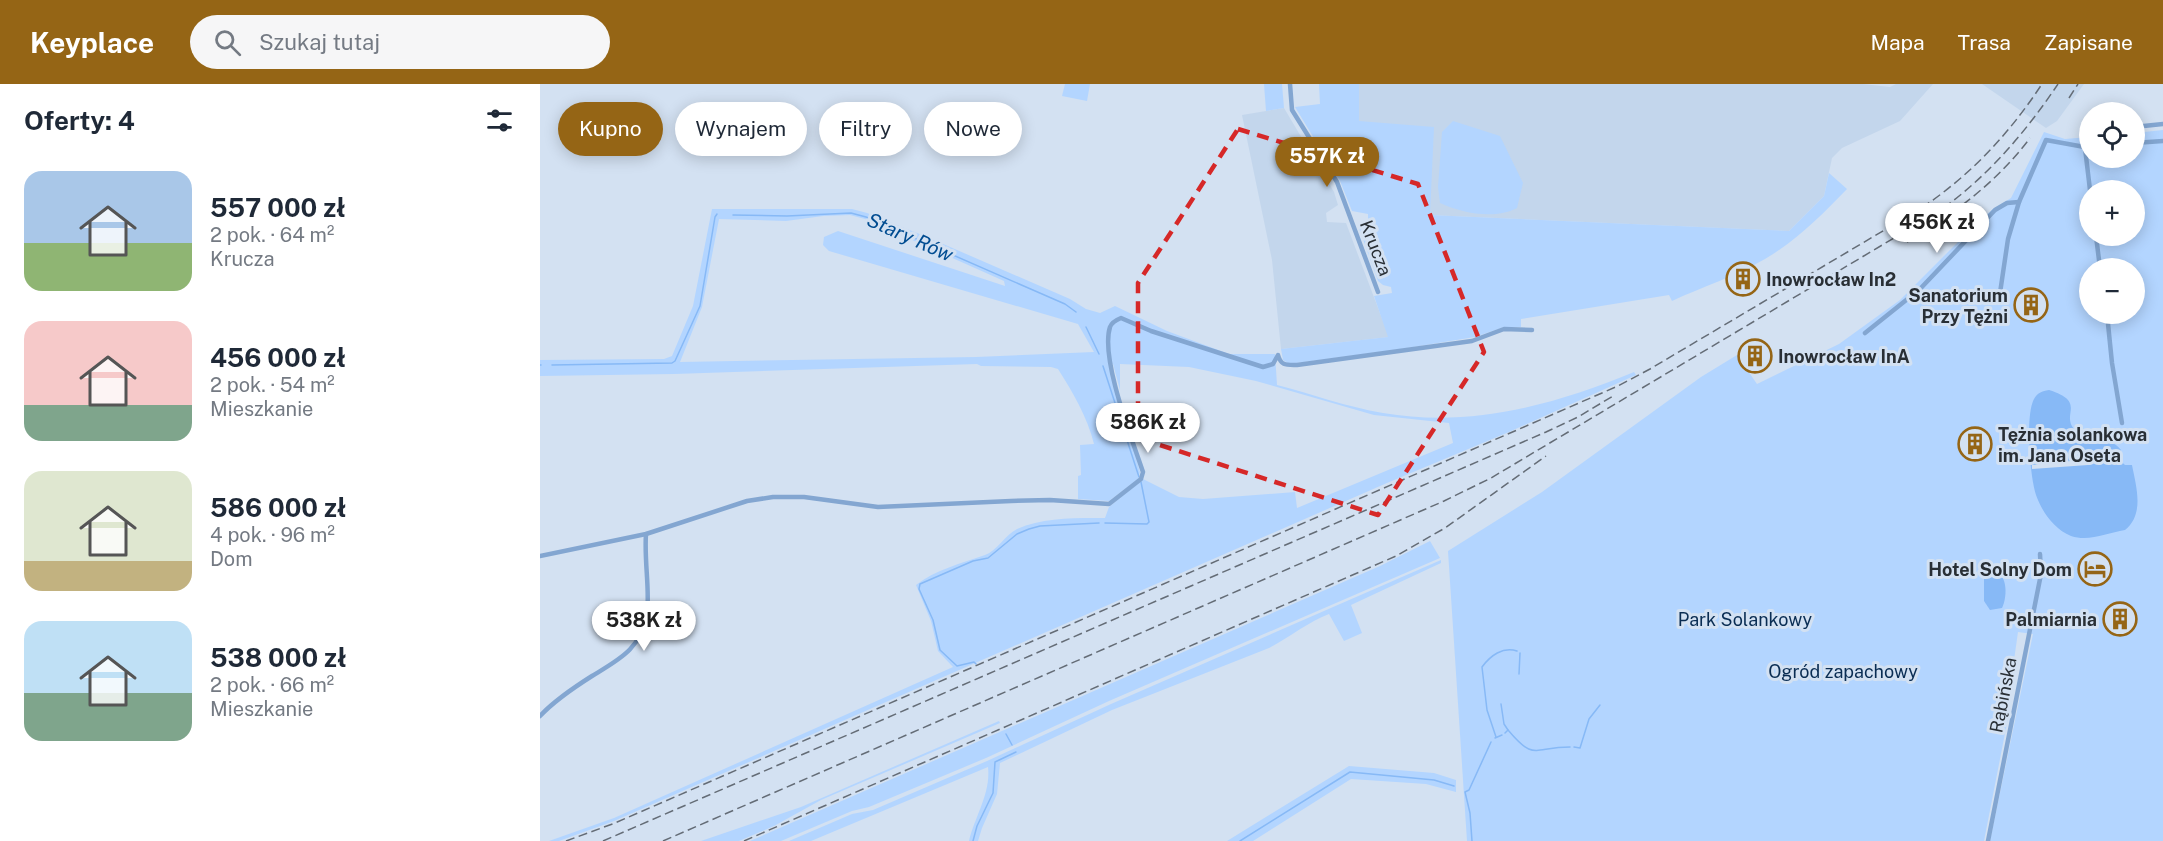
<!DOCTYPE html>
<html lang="pl">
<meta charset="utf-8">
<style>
body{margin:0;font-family:"Public Sans",sans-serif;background:#f6f6f7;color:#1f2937;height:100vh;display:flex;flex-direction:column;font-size:22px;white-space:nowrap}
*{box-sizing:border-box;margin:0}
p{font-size:20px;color:#747a83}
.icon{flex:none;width:33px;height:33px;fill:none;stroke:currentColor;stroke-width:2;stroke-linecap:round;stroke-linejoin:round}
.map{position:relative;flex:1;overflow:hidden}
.side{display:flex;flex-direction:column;background:#fff;width:540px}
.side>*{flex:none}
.banner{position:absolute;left:18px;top:18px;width:570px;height:54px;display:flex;gap:12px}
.controls{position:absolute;left:1539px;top:18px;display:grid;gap:12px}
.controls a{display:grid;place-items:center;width:66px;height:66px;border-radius:50%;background:#fff;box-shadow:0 3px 15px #0003;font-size:30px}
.price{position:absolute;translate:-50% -51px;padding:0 14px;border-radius:21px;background:#fff;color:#222;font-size:20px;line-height:39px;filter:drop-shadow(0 2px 3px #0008)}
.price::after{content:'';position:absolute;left:50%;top:36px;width:18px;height:14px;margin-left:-9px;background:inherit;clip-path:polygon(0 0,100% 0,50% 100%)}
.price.active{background:#956515;color:#fff}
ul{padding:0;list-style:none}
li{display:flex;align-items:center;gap:18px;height:150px;padding:0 24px}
li span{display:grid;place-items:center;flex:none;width:168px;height:120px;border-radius:18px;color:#555}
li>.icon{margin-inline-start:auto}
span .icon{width:72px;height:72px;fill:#fffc;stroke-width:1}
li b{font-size:26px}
h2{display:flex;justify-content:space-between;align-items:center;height:72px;padding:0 24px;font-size:26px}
.chip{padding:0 21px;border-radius:27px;background:#fff;box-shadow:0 3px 15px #0003;font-size:21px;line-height:54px}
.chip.active{background:#956515;color:#fff}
header{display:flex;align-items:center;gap:36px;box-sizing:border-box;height:84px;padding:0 30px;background:#956515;color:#fff}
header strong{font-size:28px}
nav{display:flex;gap:33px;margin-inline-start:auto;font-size:21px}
.search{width:420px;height:54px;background:#f6f6f7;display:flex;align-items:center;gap:15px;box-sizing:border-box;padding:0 21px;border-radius:33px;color:#747a83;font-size:22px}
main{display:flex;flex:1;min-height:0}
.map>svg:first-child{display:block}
</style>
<header>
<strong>Keyplace</strong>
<div class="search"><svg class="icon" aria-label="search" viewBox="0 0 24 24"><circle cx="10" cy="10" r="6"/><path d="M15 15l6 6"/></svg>Szukaj tutaj</div>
<nav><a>Mapa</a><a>Trasa</a><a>Zapisane</a></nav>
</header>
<main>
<section class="side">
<h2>Oferty: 4<svg class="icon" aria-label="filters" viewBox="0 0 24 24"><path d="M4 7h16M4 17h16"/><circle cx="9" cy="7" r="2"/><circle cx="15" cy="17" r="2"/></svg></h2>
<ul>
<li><span style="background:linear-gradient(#a9c7e8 60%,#8fb573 0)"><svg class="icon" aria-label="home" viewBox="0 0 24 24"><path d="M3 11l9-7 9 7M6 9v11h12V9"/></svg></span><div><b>557 000 zł</b><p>2 pok. · 64 m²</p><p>Krucza</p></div></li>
<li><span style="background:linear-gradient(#f6c9c9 70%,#7fa58c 0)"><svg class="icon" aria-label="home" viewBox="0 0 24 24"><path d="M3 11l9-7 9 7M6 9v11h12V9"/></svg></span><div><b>456 000 zł</b><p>2 pok. · 54 m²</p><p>Mieszkanie</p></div></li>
<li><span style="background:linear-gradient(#dfe7d0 75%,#c2b280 0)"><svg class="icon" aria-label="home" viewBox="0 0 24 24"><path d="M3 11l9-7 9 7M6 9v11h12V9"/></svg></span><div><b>586 000 zł</b><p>4 pok. · 96 m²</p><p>Dom</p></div></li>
<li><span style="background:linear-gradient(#bfe0f5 60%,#7fa58c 0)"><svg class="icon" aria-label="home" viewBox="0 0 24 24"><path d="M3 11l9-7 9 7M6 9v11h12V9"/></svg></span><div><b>538 000 zł</b><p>2 pok. · 66 m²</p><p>Mieszkanie</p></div></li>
</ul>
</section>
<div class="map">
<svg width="1623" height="757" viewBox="0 0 1623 757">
<rect width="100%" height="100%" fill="#d3e1f2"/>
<!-- built -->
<g fill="#c3d6ec">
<path d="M 819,0 L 1323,0 L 1350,3 L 1356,0 L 1393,0 L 1360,37 L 1302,64 L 1292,74 L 1284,112 L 1249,147 L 890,131 L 818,37 Z"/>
<path d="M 1442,0 L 1544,0 L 1517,37 L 1506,44 Z"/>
<path d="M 744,24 L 794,108 L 798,121 L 786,129 L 787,138 L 806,139 L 849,253 L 741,265 L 732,176 L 702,31 Z"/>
</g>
<!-- green -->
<g fill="#b3d5ff" fill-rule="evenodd">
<path d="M 525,0 L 550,0 L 547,17 L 522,12 Z"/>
<path d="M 724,0 L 742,0 L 744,24 L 726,27 Z"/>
<path d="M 779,0 L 819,0 L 819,37 L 894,43 L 890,131 L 1249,147 L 1284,112 L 1289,89 L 1307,105 C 1282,131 1257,156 1225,175 C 1196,192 1162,203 1132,217 L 1129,211 L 981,235 L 981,243 L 964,243 L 935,253 L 861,265 L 749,280 L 743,276 L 741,265 L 848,253 L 834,212 L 852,209 L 851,203 L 843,201 L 838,197 L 819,144 L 820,140 L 828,136 L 828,130 L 812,127 L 800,97 L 755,23 L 780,20 Z"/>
<path d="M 913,37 L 960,52 L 983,99 L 977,124 C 954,136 922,129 900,119 L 898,103 L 902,48 Z"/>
<path d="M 1623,46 L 1623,757 L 1450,757 L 1493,550 L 1478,548 L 1466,633 L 1468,634 L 1444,757 L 927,757 L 908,467 L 1002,408 L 1161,293 L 1197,271 L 1217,300 L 1299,260 L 1360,216 L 1437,139 L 1453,125 L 1471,114 L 1504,48 L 1525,55 L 1549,53 L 1550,74 L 1594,74 L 1595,49 ZM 1550,106 L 1594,106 L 1594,152 L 1550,152 ZM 1550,184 L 1594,184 L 1594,230 L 1550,230 Z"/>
<path d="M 172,125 L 312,125 L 327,129 L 387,153 L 530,215 L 546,225 L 560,229 L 575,222 L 627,247 L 689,270 L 735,270 L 737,301 C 772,310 807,323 843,329 C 931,344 1014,321 1094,288 L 1096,291 L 969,348 L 847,399 L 74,737 L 19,757 L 9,757 L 74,734 L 413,583 L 398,567 L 391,537 L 376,501 C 395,486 422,479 445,471 C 457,467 465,451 477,445 C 504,433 537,434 565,434 L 569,423 L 603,395 L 639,413 L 663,415 L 755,408 L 757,424 L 913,359 L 909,339 L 834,331 L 716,297 L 649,283 L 580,280 L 580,306 L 573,280 L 569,280 L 600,388 L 598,395 L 569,417 L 538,415 L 538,392 L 541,391 L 540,361 L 554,360 C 548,334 532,307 518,285 L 511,283 L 441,282 L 437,280 L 134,290 L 0,292 L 0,276 L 124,275 L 132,272 L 153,222 ZM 310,131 L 325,135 L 464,197 L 465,202 L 298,147 L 284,153 L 283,161 L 289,167 L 538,240 L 554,268 L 436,273 L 140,278 L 162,223 L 179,135 L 246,137 L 283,132 Z"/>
<path d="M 890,457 L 900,474 L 569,617 L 446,674 L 329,723 L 312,727 L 241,757 L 210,757 L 840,482 Z"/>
<path d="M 901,476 L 901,479 L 811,521 L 822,549 L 804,557 L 789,530 C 768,538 750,553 729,564 L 572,626 L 460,679 L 457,710 L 442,744 L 438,757 L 429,757 C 435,732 451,709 448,683 L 271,757 L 249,757 L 312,730 L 333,726 L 447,677 L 571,620 Z"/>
<path d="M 459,637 L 460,639 L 281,716 L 234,742 L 199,757 L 161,757 L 261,723 Z"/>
<path d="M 809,682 L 894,689 L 916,696 L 916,708 L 886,700 L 811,695 L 713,757 L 687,757 Z"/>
</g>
<!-- water -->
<g fill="#87b9f6">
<path d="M 1509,306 C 1547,318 1521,330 1534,345 C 1547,360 1569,350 1581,366 C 1579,373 1579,376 1585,381 L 1592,381 C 1596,402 1605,430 1585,446 C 1567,449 1549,458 1531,452 C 1514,445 1502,428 1496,411 C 1490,394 1485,331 1494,315 C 1497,309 1502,307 1509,306 Z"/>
<path d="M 1449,486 C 1468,486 1468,511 1462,524 L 1450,526 L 1444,517 L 1444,489 Z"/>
</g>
<!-- pier -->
<path fill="#d3e1f2" d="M 1580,371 L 1581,375 L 1548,379 L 1548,381 L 1492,385 L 1492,381 L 1531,377 L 1531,374 L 1541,373 L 1542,375 Z"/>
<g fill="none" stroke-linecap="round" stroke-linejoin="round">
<!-- stream -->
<g stroke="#87b9f6" stroke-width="1.5">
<path d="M 193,131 L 247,132 L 311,129 L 326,133 L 525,220 L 536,228"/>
<path d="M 546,243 L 559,270"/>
<path d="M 0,281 L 1,281"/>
<path d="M 12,281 L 132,279 L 135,277 L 160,222 L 175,133 L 177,130"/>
<path d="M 563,282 L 599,393"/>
<path d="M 565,439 L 607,440 L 609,438 L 601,398"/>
<path d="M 436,580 L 434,578 L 417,582 L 400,566 L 393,536 L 379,505 L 380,500 L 433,477 L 448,474 L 477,450 L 489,445 L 500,442 L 559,439"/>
<path d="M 979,590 L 980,569"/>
<path d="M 961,620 L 964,640 L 968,646"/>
<path d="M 965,649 L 968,646 C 995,678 993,663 1030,663"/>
<path d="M 466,650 L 472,661"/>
<path d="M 956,653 L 947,626 L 942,583 C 950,572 963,562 977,567"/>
<path d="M 955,654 L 962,651"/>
<path d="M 1034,663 L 1040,664 L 1049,635 L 1060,621"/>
<path d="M 433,757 L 437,742 L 453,709 L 455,678 L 476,668"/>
<path d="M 700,757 L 810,688 L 894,696 L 914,702"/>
<path d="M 932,757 L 930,729 L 925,708 L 929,706 L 951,658"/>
</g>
<!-- minor -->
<g stroke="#83a6d1" stroke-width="4.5">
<path d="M 750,0 L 752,26 L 797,98 L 838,208"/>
<path d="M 1594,43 L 1623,40"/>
<path d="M 1594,59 L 1623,57"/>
<path d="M 1545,64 L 1550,106"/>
<path d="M 1556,152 L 1560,184"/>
<path d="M 1460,209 L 1468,155 L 1479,118 L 1506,56 L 1550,64"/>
<path d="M 1567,230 L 1572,279 L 1582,339"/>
<path d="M 1325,249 L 1380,205 L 1455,126 L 1467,119 L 1479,118"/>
<path d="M 0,472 L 106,450 L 207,417 L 233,413 L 264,413 L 338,423 L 471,417 L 510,416 L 569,420 L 601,395 L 603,388 C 592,355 560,274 570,243 C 572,238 576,236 581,234 L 611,247 L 723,283 L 733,280 L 738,271 C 741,282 746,281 757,281 L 932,257 L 964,245 L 992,246"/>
<path d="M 0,632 C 15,616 33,604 52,592 C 80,575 101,565 107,529 C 110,506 104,476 106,450"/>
<path d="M 1448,757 L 1501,490 L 1500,470"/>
</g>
<!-- rail -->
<g stroke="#646c76" stroke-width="1.5" stroke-dasharray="9 4.5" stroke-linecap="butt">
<path d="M 1529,14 L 1538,0"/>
<path d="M 1367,158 C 1414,130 1457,98 1490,54"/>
<path d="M 26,757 L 75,739 L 1078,302 L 1110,285 L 1380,125 C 1431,91 1469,50 1502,0"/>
<path d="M 63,757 L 1006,348 L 1038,333 L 1073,312"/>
<path d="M 123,757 L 904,417 L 951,394 L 1401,126 C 1449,91 1485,49 1518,0"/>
<path d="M 204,757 L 856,472 L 905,444 L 1006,372"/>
</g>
</g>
<!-- marked area -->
<path fill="none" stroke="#d62828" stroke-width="4.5" stroke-dasharray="12 8" stroke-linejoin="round" d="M 698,45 L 878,100 L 944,268 L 838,431 L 598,354 L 598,199 Z"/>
<!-- icons -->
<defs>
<symbol id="building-ring" viewBox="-11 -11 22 22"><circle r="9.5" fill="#d3e1f2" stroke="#956515" stroke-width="1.5"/><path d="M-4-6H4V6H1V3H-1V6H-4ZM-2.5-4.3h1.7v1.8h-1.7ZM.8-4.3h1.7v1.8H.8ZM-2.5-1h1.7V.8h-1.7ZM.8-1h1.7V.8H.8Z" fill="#956515"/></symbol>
<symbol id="hotel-ring" viewBox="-11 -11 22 22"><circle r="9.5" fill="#d3e1f2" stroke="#956515" stroke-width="1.5"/><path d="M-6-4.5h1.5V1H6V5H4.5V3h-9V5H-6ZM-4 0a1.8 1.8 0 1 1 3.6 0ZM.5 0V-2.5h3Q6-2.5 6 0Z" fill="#956515"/></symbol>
</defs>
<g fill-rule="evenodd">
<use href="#building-ring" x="1184" y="176" width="38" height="38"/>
<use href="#building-ring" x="1472" y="202" width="38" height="38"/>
<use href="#building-ring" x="1196" y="253" width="38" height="38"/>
<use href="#building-ring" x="1416" y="341" width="38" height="38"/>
<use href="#hotel-ring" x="1536" y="466" width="38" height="38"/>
<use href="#building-ring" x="1561" y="516" width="38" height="38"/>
</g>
<g text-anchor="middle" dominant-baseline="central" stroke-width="6" stroke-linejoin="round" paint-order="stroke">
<!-- street labels -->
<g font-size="18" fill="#292f35" stroke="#d3e1f2">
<text transform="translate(836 164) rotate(69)">Krucza</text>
<text transform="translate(1463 611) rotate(-79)">Rąbińska</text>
</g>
<!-- poi labels -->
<g font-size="18" font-weight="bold" fill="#292f35" stroke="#d3e1f2" text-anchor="start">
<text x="1226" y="195">Inowrocław In2</text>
<text x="1468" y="211" text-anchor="end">Sanatorium<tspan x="1468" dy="21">Przy Tężni</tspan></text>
<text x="1238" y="272">Inowrocław InA</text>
<text x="1458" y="350">Tężnia solankowa<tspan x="1458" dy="21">im. Jana Oseta</tspan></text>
<text x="1532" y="485" text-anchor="end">Hotel Solny Dom</text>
<text x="1557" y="535" text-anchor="end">Palmiarnia</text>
</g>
<!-- park labels -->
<g font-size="18" fill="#0a2d53" stroke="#d3e1f2">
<text x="1205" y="535">Park Solankowy</text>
<text x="1303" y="587">Ogród zapachowy</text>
</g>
<!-- water labels -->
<g font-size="20" font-style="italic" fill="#004c91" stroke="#d3e1f2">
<text transform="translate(370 153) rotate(24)">Stary Rów</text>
</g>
</g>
</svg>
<div class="controls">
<a><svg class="icon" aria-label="locate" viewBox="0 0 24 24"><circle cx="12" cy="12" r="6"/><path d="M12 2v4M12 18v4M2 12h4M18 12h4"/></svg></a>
<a>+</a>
<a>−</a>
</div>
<b class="price active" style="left:787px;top:104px">557K zł</b>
<b class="price" style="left:1397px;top:170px">456K zł</b>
<b class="price" style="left:608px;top:370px">586K zł</b>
<b class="price" style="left:104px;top:568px">538K zł</b>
<div class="banner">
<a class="chip active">Kupno</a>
<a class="chip">Wynajem</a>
<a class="chip">Filtry</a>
<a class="chip">Nowe</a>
</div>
</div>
</main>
